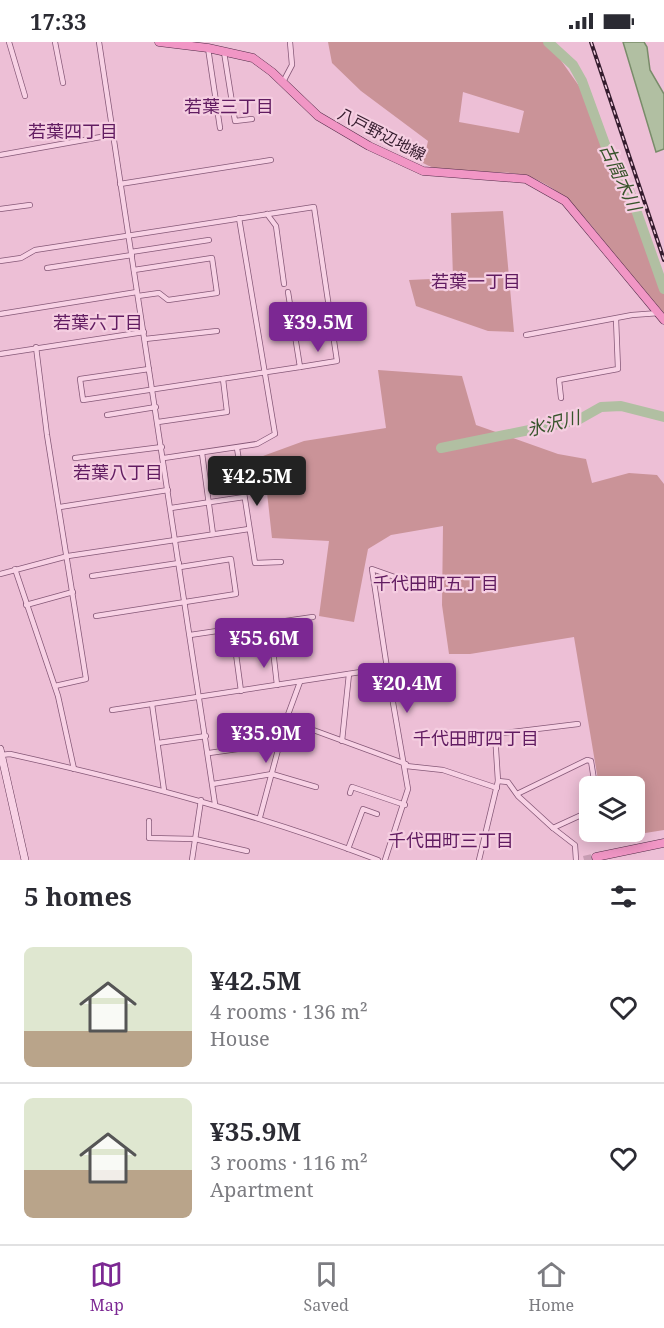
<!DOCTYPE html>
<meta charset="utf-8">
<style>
body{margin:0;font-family:"Noto Serif","Noto Sans JP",serif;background:#f7f7f7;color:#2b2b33;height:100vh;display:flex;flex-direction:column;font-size:22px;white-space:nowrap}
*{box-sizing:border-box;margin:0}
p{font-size:20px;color:#7c7c81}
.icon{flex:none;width:33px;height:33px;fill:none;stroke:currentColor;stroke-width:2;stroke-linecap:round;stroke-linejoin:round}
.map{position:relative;height:818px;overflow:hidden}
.side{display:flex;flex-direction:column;background:#fff;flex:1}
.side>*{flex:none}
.fabs{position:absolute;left:579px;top:734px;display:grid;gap:12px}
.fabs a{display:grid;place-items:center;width:66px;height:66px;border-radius:9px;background:#fff;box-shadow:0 3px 15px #0003;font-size:30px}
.price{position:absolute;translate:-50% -51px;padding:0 14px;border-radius:6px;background:#7c2893;color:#fff;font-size:20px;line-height:39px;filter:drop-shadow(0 2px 3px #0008)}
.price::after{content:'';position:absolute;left:50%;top:36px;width:18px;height:14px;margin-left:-9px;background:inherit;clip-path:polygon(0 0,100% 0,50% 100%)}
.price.current{background:#222;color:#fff}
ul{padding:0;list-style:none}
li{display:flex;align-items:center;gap:18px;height:150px;padding:0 24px}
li+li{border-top:2px solid #e1e1e2}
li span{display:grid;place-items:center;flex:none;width:168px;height:120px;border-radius:9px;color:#555}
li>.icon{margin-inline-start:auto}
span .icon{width:72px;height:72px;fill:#fffc;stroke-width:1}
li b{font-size:26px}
h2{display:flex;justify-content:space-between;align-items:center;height:72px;padding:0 24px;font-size:26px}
.status{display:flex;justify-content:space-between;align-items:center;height:42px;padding:0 30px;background:#fff;direction:ltr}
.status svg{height:16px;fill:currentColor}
.tabs{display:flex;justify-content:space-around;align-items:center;height:84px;border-top:2px solid #e1e1e2;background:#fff;font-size:16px;color:#7c7c81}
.tabs a{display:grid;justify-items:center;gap:3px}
.tabs .current{color:#7c2893}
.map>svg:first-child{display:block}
</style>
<div class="status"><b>17:33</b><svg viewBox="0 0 49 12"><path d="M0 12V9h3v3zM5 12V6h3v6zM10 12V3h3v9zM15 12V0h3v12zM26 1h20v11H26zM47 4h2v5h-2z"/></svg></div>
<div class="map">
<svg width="664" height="818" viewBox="0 0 664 818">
<rect width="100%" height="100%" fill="#edbfd6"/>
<!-- green -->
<g fill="#ca9398" fill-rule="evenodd">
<path d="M 328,0 L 548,0 L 591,61 L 614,111 L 664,252 L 664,272 C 620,233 585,152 527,134 C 494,124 455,139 423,121 L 428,99 L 361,49 L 332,21 ZM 463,50 L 524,69 L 519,91 L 459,80 Z"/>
<path d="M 503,169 L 514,290 L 488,289 L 416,264 L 409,238 L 453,236 L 451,171 Z"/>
<path d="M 378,328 L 462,334 L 476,383 L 558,412 L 586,417 L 592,441 L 629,431 L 657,433 L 664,442 L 664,788 L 608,797 L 607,789 L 634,789 L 634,744 L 599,744 L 574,595 L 470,612 L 449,612 L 442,563 L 443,484 L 391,493 L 368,507 L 354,580 L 319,574 L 329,499 L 272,496 L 263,414 L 304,399 L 386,386 Z"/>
</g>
<!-- water -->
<path fill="#b1bfa2" stroke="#798c6a" stroke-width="1.5" d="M 623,0 L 644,0 L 647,5 L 650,28 L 664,52 L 664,107 L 656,110 Z"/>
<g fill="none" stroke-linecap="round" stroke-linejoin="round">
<!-- river -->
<g stroke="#b1bfa2" stroke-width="10">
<path d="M 548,0 L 573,23 L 582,39 L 614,127 L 629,148 L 664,247"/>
<path d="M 441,406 L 578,378 L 601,365 L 621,364 L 664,375"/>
</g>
<!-- primary-tunnel -->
<path stroke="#c89eb4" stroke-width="8" stroke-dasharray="8 4" stroke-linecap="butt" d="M 584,818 L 596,815"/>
<defs>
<g id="street">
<path d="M 9,0 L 25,54"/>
<path d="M 55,0 L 63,41"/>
<path d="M 99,0 L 215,762"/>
<path d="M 208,6 L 220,86"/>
<path d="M 224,10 L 235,79 L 252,77"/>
<path d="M 283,40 L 292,23 L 290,0"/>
<path d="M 0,113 L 112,93"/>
<path d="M 120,142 L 271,118"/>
<path d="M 0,167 L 30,163"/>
<path d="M 267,172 L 276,184 L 284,242"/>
<path d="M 131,210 L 209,198"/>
<path d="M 0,219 L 21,216 L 35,208 L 314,165 L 337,319 L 300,325 L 288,250"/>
<path d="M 47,226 L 132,213"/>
<path d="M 134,228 L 212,216 L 217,251 L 168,258 L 159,251 L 138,254"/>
<path d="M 0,272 L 137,250"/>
<path d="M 526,293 L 632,273 L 659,271"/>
<path d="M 145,297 L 217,289"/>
<path d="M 36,305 L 47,393 L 86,637 L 55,644"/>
<path d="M 0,312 L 144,290"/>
<path d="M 149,327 L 80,337 L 83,358 L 300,325"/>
<path d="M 561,356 L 559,338 L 618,327 L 616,277"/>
<path d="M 107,373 L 156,365"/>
<path d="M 158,380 L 227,370 L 223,337"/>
<path d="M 237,406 L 255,521 L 281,520"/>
<path d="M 202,411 L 213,492"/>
<path d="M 75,416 L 162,405"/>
<path d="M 164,416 L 257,402 L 275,392 L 239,176"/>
<path d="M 60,465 L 168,448"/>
<path d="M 171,466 L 244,455"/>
<path d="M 15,527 L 58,654 L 74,727"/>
<path d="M 0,532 L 68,514 L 249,487"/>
<path d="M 92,534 L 179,521"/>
<path d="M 26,563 L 73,550"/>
<path d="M 96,574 L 236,552 L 231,517 L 180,525"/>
<path d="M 190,593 L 313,575"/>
<path d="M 273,608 L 277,643"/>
<path d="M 236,612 L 241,649"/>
<path d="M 387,626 L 372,527 L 426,546"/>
<path d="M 152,662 L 164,748"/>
<path d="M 112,668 L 387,626 L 408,747 L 385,818"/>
<path d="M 286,678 L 406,722"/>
<path d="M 342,699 L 349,632"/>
<path d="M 158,701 L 206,694"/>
<path d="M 209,711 L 280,701"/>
<path d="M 1,713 L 10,712 C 135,740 258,772 378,818"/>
<path d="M 406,724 L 443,728 L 497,746"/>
<path d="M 498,739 L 508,740 L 518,754 L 553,786 L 590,769"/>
<path d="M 213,742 L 272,732 L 316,745"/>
<path d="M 350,751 L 352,745 L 405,763"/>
<path d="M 517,752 L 587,718 L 591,719 L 595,744"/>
<path d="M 260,775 L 286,678 L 300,640"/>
<path d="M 149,779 L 149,796 L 195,797 L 247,809"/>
<path d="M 553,786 L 575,803 L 576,818"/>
<path d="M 348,807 L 363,767 L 377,772"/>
<path d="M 192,818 L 201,758"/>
<path d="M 479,818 L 498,739 L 495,692 L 578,682"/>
</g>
<path id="secondary" d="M 0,707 L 25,818"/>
<g id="primary">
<path d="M 159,0 L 208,6 L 253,16 L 272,30 L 318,74 L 369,104 L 423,129 L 526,137 L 565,159 L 664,278"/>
<path d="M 596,815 L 664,801"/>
</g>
</defs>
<!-- street casing -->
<use href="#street" stroke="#855877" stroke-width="6"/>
<!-- secondary casing -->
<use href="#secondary" stroke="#673b5a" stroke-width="8"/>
<!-- primary casing -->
<use href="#primary" stroke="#532c49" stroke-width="9"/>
<!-- street -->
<use href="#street" stroke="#f8d2e5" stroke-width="4.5"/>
<!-- secondary -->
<use href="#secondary" stroke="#f8d2e5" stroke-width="7"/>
<!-- primary -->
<use href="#primary" stroke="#f196c5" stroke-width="8"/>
<defs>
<path id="rail" d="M 591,0 L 664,218"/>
</defs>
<!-- rail casing -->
<use href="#rail" stroke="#351c2e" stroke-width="4"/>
<!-- rail -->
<use href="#rail" stroke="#f5cee1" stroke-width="1.5" stroke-dasharray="4.5" stroke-linecap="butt"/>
</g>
<g text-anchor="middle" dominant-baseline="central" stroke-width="4.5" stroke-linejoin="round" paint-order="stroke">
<!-- street labels -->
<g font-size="16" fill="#351c2e" stroke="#f5cee1">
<text transform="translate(382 92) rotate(27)">八戸野辺地線</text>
</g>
<!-- neighbourhood labels -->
<g font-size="18" fill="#611c61" stroke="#f5cee1">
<text x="229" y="64">若葉三丁目</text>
<text x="73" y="89">若葉四丁目</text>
<text x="476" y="239">若葉一丁目</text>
<text x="98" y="280">若葉六丁目</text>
<text x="118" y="430">若葉八丁目</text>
<text x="436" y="541">千代田町五丁目</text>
<text x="476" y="696">千代田町四丁目</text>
<text x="451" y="798">千代田町三丁目</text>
</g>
<!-- water labels -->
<g font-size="18" font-style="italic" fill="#37542b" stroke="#f5cee1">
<text transform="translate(621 135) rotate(65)">古間木川</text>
<text transform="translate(553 381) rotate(-14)">氷沢川</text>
</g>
</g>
</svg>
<div class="fabs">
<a><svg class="icon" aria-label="layers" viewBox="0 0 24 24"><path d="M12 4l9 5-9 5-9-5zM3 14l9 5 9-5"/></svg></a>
</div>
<b class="price" style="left:318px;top:311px">¥39.5M</b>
<b class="price current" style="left:257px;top:465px">¥42.5M</b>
<b class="price" style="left:264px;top:627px">¥55.6M</b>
<b class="price" style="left:407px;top:672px">¥20.4M</b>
<b class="price" style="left:266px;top:722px">¥35.9M</b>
</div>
<section class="side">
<h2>5 homes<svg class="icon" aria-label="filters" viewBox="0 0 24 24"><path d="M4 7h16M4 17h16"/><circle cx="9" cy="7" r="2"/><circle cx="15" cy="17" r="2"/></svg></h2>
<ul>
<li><span style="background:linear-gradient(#dfe7d0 70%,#b9a48a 0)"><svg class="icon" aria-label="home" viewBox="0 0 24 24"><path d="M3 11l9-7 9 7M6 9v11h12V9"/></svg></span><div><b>¥42.5M</b><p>4 rooms · 136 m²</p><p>House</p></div><svg class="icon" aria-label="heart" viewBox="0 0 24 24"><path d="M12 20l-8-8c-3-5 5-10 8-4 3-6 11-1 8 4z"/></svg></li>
<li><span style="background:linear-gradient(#dfe7d0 60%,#b9a48a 0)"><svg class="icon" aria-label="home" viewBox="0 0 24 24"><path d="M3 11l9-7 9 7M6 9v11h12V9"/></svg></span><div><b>¥35.9M</b><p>3 rooms · 116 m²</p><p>Apartment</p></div><svg class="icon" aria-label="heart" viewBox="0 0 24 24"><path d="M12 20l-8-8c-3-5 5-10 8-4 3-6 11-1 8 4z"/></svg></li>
</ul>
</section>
<nav class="tabs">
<a class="current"><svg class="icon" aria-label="map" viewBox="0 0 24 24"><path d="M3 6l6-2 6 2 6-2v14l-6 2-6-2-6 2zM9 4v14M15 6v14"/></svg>Map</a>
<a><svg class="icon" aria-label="saved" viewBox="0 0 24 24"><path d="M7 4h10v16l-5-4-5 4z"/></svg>Saved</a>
<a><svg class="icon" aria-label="home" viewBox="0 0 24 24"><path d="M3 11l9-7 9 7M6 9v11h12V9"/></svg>Home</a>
</nav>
